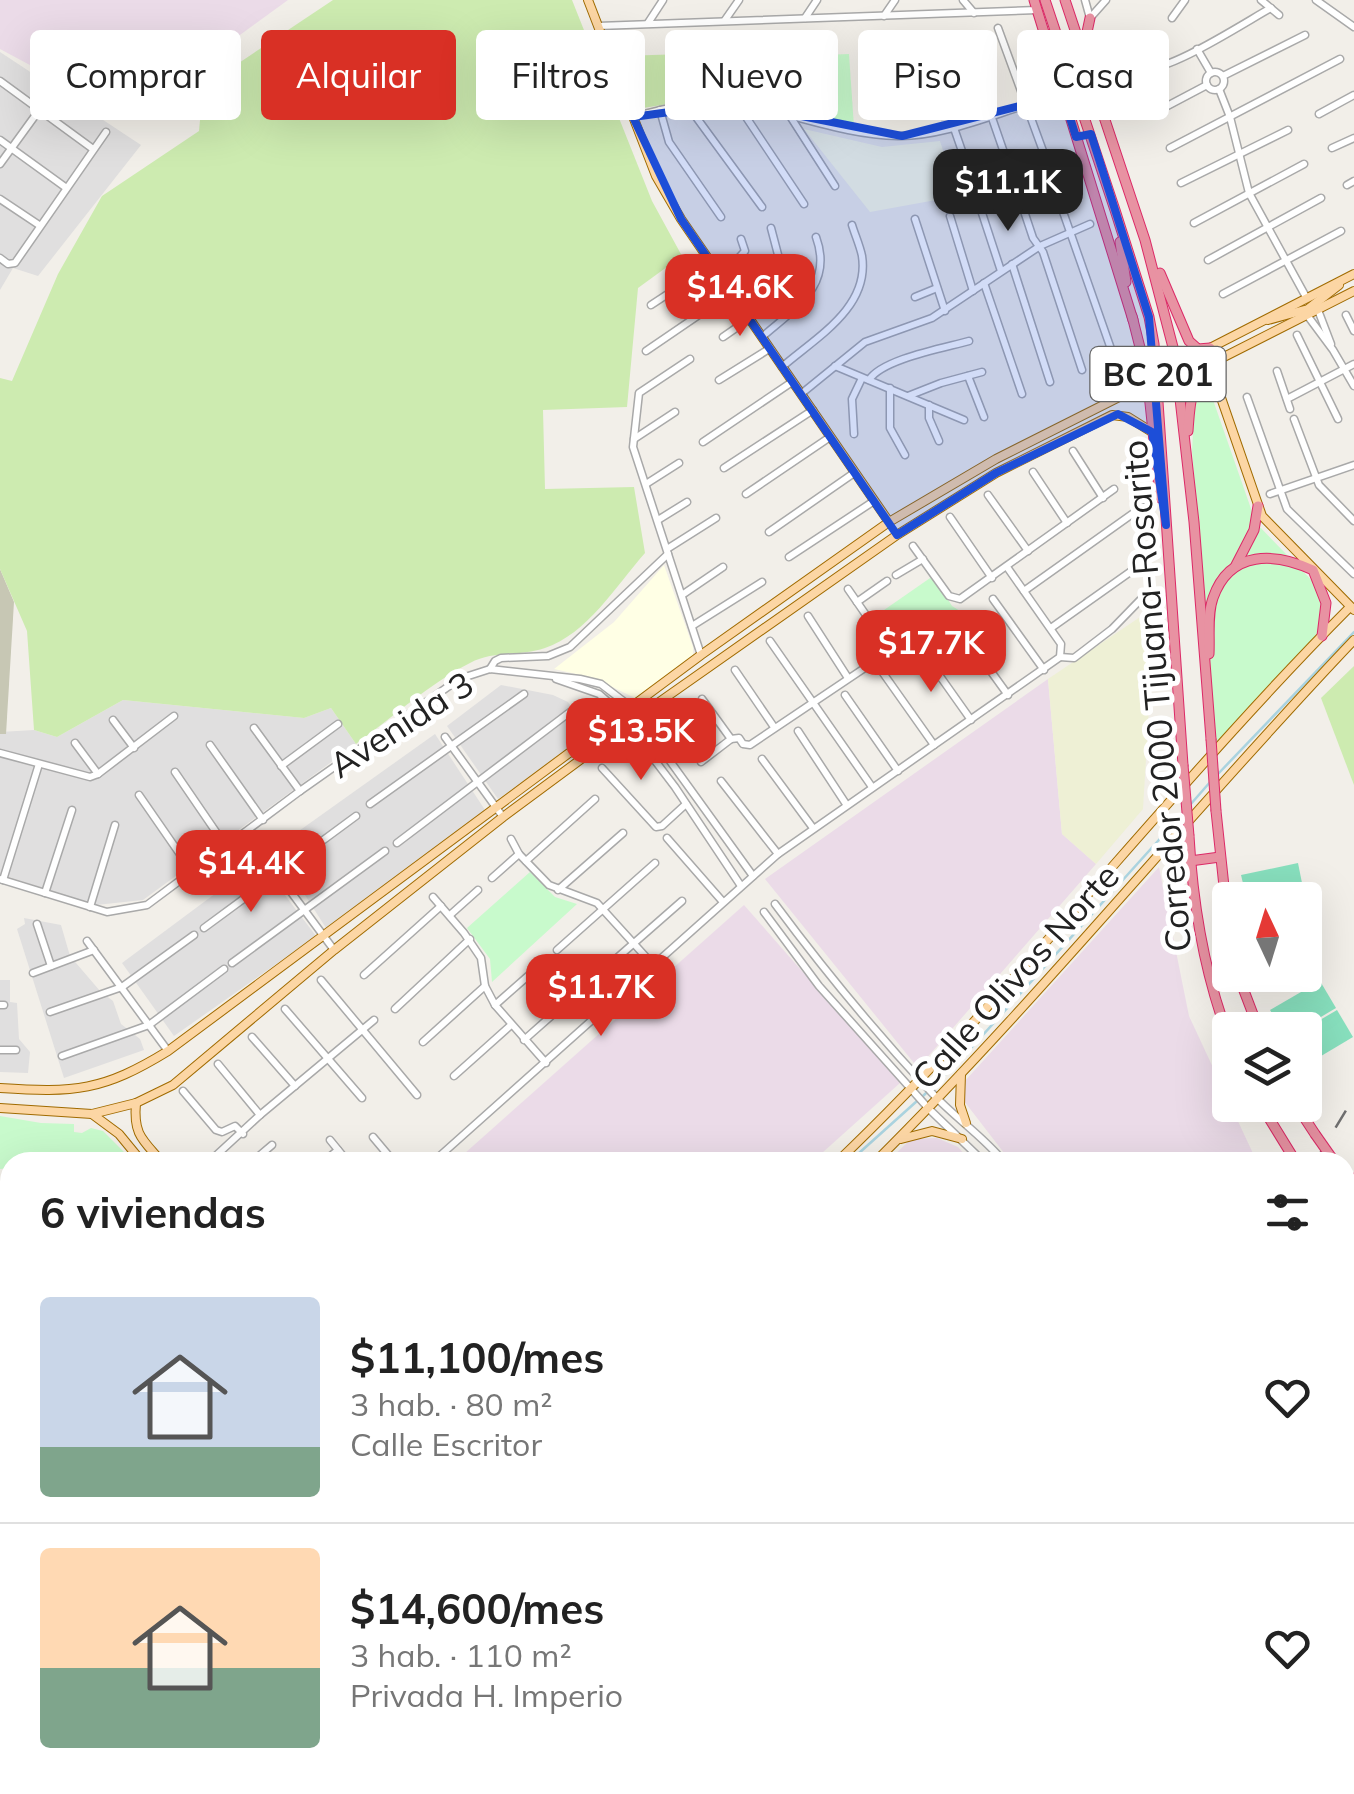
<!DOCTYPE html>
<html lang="es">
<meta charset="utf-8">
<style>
body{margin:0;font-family:Mulish,sans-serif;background:#f6f6f6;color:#222;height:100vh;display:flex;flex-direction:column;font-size:38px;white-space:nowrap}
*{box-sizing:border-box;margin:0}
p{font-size:32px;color:#767676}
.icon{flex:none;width:55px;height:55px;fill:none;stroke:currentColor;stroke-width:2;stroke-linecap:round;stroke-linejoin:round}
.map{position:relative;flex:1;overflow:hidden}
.details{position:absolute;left:0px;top:1152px;width:1355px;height:642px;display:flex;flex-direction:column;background:#fff;border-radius:30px 30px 0 0;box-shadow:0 10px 40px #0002}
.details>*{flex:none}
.guide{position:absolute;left:30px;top:30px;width:1295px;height:90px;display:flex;gap:20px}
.needle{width:65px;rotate:356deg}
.tools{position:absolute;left:1212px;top:882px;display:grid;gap:20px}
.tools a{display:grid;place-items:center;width:110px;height:110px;border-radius:10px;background:#fff;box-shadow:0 10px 40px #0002;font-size:50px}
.price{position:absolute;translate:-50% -85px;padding:0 22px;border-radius:20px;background:#d93025;color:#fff;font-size:32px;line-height:65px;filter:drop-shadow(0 2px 5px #0008)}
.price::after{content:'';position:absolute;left:50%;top:60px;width:30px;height:22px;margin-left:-15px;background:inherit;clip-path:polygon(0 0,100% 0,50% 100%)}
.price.selected{background:#222;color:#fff}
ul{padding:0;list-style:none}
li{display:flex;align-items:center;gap:30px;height:250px;padding:0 40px}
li+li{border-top:2px solid #e0e0e0}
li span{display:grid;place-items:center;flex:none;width:280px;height:200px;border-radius:10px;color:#555}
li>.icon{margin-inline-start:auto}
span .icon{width:120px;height:120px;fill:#fffc;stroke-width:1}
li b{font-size:42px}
h2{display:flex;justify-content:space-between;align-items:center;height:120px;padding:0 40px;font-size:42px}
.chip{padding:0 35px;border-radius:10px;background:#fff;box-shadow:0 10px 40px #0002;font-size:35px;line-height:90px}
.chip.selected{background:#d93025;color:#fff}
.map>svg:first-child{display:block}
</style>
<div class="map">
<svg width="1354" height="1794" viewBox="0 0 1354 1794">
<rect width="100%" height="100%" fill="#f2efe9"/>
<!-- residential -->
<g fill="#e0dfdf">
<path d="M 0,52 L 141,145 L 38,276 L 13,268 L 0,290 Z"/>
<path d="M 501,685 L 553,695 L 568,702 L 589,736 L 498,799 L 447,726 Z"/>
<path d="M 123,700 L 304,718 L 331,708 L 356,744 L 143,900 L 96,905 L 0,874 L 0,732 L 34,730 L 57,737 Z"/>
<path d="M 435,734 L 485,810 L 326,928 L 275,848 Z"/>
<path d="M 259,861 L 316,936 L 174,1036 L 122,963 Z"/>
<path d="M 24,918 L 61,925 L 70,956 L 100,991 L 113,1001 L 121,1024 L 140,1039 L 144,1050 L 64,1078 L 17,929 L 25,924 Z"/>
<path d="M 0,980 L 10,980 L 10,1002 L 17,1003 L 19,1039 L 30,1052 L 28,1073 L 0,1072 Z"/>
</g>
<!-- industrial -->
<g fill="#ebdbe8">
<path d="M 0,0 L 288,0 L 178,80 L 112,109 L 0,49 Z"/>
<path d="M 1048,679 L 1062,834 L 1096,864 L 918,1068 L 765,879 Z"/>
<path d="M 1159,867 L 1189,1016 L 1257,1162 L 1011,1162 L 964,1101 L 964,1082 Z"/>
<path d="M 744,905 L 900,1083 L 812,1162 L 455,1162 Z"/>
<path d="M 937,1138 L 958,1147 L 971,1162 L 887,1162 L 911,1139 Z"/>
<path d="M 175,1785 L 547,1785 L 537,1794 L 158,1794 Z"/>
</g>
<!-- education -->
<g fill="#ffffe5">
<path d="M 804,129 L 882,147 L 940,141 L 958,196 L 870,212 Z"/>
<path d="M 664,565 L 693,647 L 693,658 L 635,698 L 594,678 L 554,669 L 614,622 Z"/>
</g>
<!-- construction -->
<path fill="#c7c7b4" d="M 0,569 L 14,602 L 6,734 L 0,734 Z"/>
<!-- farmland -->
<path fill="#eef0d5" d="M 1155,607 L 1143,809 L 1096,864 L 1062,834 L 1048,679 Z"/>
<!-- grass -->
<g fill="#cdebb0">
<path d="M 333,0 L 572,0 L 652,201 L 682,256 L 638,288 L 627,407 L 543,410 L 545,489 L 634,487 L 645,553 C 616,586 587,634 545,648 C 519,657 494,650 470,663 C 429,684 393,717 356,744 L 331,708 L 304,718 L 123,700 L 57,737 L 34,730 L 27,631 L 0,569 L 0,378 L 12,381 L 58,274 L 102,196 L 199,131 L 203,87 Z"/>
<path d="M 752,52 L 751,101 L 705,98 L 637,109 L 619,56 Z"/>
<path d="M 1354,666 L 1354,785 L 1321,698 Z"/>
<path d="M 688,1785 L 943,1785 L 939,1794 L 678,1794 Z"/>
</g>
<!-- park -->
<g fill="#c8facc">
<path d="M 849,54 L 854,127 L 751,101 L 752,58 Z"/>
<path d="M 1199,391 L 1212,397 L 1256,523 L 1319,588 C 1322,605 1324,623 1314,638 L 1216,743 L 1192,451 L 1195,396 Z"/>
<path d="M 933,576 L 952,606 L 960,611 L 896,656 L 898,644 L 887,636 L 874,617 Z"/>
<path d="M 530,872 L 555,897 L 577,904 L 492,982 L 490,959 L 467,928 Z"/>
<path d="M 0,1116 L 41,1123 L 74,1124 L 74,1132 L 82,1133 L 91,1128 L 103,1131 L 125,1153 L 50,1162 L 10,1162 L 10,1168 L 0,1169 Z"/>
</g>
<!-- pitch -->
<g fill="#88e0be">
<path d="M 1298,863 L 1304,893 L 1271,900 L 1247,900 L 1241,875 Z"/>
<path d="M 1320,981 L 1336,1008 L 1299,1030 L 1282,1030 L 1270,1010 Z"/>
<path d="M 1337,1010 L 1353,1037 L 1306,1065 L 1303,1030 Z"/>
</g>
<!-- parking -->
<g fill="#e2e2e2">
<path d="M 980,51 L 996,104 L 941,122 L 940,109 L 965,109 L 975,98 L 971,71 L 955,71 L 953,54 Z"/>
<path d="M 805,61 L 806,94 L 795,99 L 790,106 L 765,104 L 764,99 L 758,99 L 757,65 Z"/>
<path d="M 937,67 L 938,103 L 904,105 L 901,69 Z"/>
<path d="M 0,1549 L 10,1565 L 10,1785 L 93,1785 L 78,1794 L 0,1794 Z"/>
</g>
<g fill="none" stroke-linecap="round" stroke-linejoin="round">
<!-- stream -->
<g stroke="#aad3df" stroke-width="2.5">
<path d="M 1217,775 L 1354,632"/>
<path d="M 1190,805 L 1211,781"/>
<path d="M 923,1096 L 963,1057 L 1185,811"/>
<path d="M 849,1162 L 917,1101"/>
<path d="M 119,1794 L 133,1785"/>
</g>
<defs>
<g id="minor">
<path d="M 963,0 L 974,13"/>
<path d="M 1085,0 L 1090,18"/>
<path d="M 1261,0 L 1279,15"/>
<path d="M 1316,0 L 1354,27"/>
<path d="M 884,16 L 895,0"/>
<path d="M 805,18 L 817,0"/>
<path d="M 1090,18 L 1106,0"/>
<path d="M 1172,18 L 1185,0"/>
<path d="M 725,20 L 739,0"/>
<path d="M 648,23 L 663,0"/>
<path d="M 598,26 L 1037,10"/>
<path d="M 998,28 L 1047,162"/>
<path d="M 1128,41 L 1140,68 C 1162,77 1247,21 1271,8"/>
<path d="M 1197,49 L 1211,73"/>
<circle cx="1215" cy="81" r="9"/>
<path d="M 1223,76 L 1305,35"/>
<path d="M 0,81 L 93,149"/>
<path d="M 1219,89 L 1230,117 L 1249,193 L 1306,297"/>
<path d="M 738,105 L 804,204"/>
<path d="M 688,106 L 762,207"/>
<path d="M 660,110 L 669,142 L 721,217"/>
<path d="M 1154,113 L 1207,85"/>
<path d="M 1319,114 L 1354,95"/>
<path d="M 991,115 L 1010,170"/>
<path d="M 790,116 L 835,186"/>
<path d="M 633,117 C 666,108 705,98 740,104 C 793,113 843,135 898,136 C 950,137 1010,106 1063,95"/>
<path d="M 954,128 L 973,183"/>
<path d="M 0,140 L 65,187"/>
<path d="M 1170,148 L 1340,59"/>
<path d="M 1332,148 L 1354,138"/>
<path d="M 0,164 L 53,91"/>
<path d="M 1181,183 L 1288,130"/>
<path d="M 1347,185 L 1354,181"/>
<path d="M 1054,186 L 1111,349"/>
<path d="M 1019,196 L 1033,238 L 1043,252 L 1082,370"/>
<path d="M 0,199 L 39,225"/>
<path d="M 981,210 L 1001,271"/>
<path d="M 950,216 L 973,291"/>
<path d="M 915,219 L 945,311"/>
<path d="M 1194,223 L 1304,164"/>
<path d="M 0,258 L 8,264 L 15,263 L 106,132"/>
<path d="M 1208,260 L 1321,198"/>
<path d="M 1012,264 L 1050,382"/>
<path d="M 721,277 L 745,251 L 741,239"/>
<path d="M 984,283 L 1022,394"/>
<path d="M 1223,294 L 1341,231"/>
<path d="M 915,297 L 937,288"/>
<path d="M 651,305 L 712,265"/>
<path d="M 741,308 L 781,266 L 771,228"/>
<path d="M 1318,310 L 1331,344"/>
<path d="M 1307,315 L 1333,350 L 1354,386"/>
<path d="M 1346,315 L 1354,331"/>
<path d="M 1297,335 L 1338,419"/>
<path d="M 723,337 L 749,319"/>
<path d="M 762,337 C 795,308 834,286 816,237"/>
<path d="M 646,351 L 731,293"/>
<path d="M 690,359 L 639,393 L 633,447 L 701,655"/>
<path d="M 835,366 L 964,420"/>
<path d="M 782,367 C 815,338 870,308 862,256 C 860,246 855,235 852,225"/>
<path d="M 1277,371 L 1290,409"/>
<path d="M 968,376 L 984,417"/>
<path d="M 719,380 L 769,349"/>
<path d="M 869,380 C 882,359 944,348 969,341"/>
<path d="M 890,388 L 890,428 L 905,455"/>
<path d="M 801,394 L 865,342 L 932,318 L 1040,246 L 1090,224"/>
<path d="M 908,396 L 941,383 L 982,372"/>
<path d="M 1247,397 L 1287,509 L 1354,574"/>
<path d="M 1287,399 L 1354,364"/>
<path d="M 929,405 L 929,418 L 939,441"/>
<path d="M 1294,419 L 1319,485 L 1354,521"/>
<path d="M 854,434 L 852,399 L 862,378"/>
<path d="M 634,439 L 675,412"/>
<path d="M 703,442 L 792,382"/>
<path d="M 1073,451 L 1103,498"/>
<path d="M 724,468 L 813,410"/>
<path d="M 1033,472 L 1067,523"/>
<path d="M 646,484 L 679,463"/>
<path d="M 746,494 L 830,437"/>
<path d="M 1270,494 L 1354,465"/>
<path d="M 988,495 L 1028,551"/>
<path d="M 950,517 L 992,578"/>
<path d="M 658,520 L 687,502"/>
<path d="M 769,532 L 854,473"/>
<path d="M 913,546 L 949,596 L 960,599 L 1114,489"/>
<path d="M 667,549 L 716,518"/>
<path d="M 789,557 L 874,501"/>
<path d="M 896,575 L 923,559"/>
<path d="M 1024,591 L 1142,507"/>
<path d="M 682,595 L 723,567"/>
<path d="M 993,599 L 1044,670"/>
<path d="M 857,602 L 887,581"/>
<path d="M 808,616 L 848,678"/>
<path d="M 956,623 L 1008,695"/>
<path d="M 692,626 L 762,582"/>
<path d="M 1051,628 L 1147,560"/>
<path d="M 770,641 L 872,787"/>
<path d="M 920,648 L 971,720"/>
<path d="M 1060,657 L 1074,658 L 1112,629 L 1146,594"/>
<path d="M 490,669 L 495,661 L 501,658 L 548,656 L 570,647 L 668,554"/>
<path d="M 735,670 L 774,727"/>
<path d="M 883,673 L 934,745"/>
<path d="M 556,679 L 599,694 L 615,708 L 675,787 L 741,886"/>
<path d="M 845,695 L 898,771"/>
<path d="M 702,699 L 731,739"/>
<path d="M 113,720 L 134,748"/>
<path d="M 254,728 L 300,791"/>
<path d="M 798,731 L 846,804"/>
<path d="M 445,737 L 503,817"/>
<path d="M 75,743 L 98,774"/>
<path d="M 210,745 L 263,820"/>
<path d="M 0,753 L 90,777 L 98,774 L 174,716"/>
<path d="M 762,759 L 813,828"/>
<path d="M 701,762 L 731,739 L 739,738 L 743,744 L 750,745 L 881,657 L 884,641 L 848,589"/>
<path d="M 281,766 L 338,724"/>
<path d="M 602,768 L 656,827 L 662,826 L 686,804"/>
<path d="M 175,772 L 227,848"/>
<path d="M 721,781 L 778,854"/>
<path d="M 139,795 L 193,873"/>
<path d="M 370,804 L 524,694"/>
<path d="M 667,838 L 723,902"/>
<path d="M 511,839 L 519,854 L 549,885 L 597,903 L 655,967"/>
<path d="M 397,843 L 570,712"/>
<path d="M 526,861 L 595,799"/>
<path d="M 271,865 L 334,950"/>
<path d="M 492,878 L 519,854"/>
<path d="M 0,879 L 107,912 L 147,905 L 300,791 L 459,679 L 490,669 L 580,679 L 601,684 L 631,707 L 753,876"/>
<path d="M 3,880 L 39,764"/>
<path d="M 558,890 L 623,833"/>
<path d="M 45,893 L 72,810"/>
<path d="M 433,897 L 464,933 L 481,958 L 485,986 L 495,1005 L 546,1063"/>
<path d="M 775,904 C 824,970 876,1033 932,1093 C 955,1118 983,1136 1004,1162"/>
<path d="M 90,907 L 115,825"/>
<path d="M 764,912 L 819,986 L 929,1109 L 984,1162"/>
<path d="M 450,915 L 478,890"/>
<path d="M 37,924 L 51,966"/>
<path d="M 204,928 L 356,816"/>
<path d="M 87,941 L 168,1051"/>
<path d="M 557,950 L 655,863"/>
<path d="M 232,963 L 385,851"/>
<path d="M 33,973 L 94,950"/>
<path d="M 364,975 L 441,906"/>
<path d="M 321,980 L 417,1095"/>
<path d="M 585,986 L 682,901"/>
<path d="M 0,1005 L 4,1005"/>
<path d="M 495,1005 L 545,961"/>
<path d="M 285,1009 L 362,1098"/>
<path d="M 395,1009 L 470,939"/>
<path d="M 50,1012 L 122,987 L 194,935"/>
<path d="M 252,1037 L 295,1086"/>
<path d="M 524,1040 L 576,994"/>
<path d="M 423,1042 L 485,986"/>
<path d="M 0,1050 L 16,1050"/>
<path d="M 62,1056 L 149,1025 L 224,969"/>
<path d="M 218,1064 L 260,1115"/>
<path d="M 454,1076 L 511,1025"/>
<path d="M 183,1091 L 216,1130 L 222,1132 L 235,1126 L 243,1134"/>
<path d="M 373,1137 L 394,1162"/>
<path d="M 330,1140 L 348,1162"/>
<path d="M 209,1162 L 260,1115 L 374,1020"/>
<path d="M 252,1162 L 272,1145"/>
<path d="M 323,1162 L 338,1150"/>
<path d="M 433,1162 L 778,854 L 1060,657 L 1061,644 L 1007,567"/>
<path d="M 0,1203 L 10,1220"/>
<path d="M 0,1342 L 10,1335"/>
<path d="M 1345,1347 L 1354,1343"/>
<path d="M 0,1396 L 7,1392"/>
<path d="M 0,1449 L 10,1443"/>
<path d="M 0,1516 L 10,1524"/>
<path d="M 1345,1573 L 1354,1589"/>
<path d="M 1345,1609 L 1354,1604"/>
<path d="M 1345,1662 L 1354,1656"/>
<path d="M 1345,1714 L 1354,1709"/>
<path d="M 1345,1777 L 1354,1772"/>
<path d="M 1170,1790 L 1179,1790 L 1184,1794"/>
<path d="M 645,1794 L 656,1785"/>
<path d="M 1102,1794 L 1117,1785"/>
<path d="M 1189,1794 L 1208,1785"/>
</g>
<g id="major">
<path d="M 588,0 L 656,176 L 681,219 L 889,522"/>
<path d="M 1268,320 L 1308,309 L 1339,285"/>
<path d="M 1214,362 L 1354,291"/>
<path d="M 1354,610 L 1262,516 L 1218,389 L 1210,348 L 1354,274"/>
<path d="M 961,1074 L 960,1105 L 966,1123"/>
<path d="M 0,1088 C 75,1093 103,1091 168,1051 L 701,655 L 889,522 L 996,459 L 1147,383"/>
<path d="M 136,1103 C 133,1135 143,1140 162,1162"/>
<path d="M 0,1108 L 92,1114 L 136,1103 L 173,1085 L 334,950 L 503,817 L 638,717 L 897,535 L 996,473 L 1112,415 L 1128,417 L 1152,432"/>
<path d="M 92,1114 L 119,1134 L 142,1162"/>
<path d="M 901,1139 L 932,1131 L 962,1139"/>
<path d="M 837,1162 C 1019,988 1172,786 1350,607"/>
<path d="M 875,1162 C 1042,996 1191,811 1354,640"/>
<path d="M 0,1297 L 10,1291"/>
<path d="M 0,1310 L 10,1304"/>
<path d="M 92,1794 L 106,1785"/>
<path d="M 141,1794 L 154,1785"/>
</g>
<g id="highway">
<path d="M 1034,0 L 1133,320"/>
<path d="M 1045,0 L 1115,210 L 1149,317 L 1154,344 L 1183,765"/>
<path d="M 1065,0 L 1145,240 L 1175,355 L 1194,522 L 1211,739"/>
<path d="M 1083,51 L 1090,18"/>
<path d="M 1120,242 L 1126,282"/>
<path d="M 1160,273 L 1189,341 L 1198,349 L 1210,348"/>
<path d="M 1132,316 L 1147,375 L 1160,498"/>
<path d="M 1194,385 L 1218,389"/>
<path d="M 1188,431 C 1190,404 1190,379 1214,362"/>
<path d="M 1236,565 L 1254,530 L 1258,506"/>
<path d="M 1209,654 C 1210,635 1207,615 1213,598 C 1230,549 1276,553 1313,570 L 1326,603 L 1322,636"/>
<path d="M 1216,811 L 1230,943"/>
<path d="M 1189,836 C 1193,907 1204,974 1230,1041"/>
<path d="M 1190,861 L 1220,857"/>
<path d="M 1238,975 L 1259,1030"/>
<path d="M 1261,1105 L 1296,1162"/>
<path d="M 1296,1105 L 1315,1134"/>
<path d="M 1345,1172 L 1354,1181"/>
<path d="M 1345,1217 L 1354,1227"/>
</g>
</defs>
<!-- minor casing -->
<use href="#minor" stroke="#a9a9a9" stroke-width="9"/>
<!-- major casing -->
<use href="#major" stroke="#a06b00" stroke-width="10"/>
<!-- highway casing -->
<use href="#highway" stroke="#dc2a67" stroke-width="11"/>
<!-- minor -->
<use href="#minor" stroke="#fff" stroke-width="6"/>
<!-- major -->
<use href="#major" stroke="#fcd6a4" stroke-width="8"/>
<!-- highway -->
<use href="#highway" stroke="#e892a2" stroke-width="9"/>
<!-- rail -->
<g stroke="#707070" stroke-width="2.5" stroke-dasharray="20 20" stroke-linecap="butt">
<path d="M 1315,1162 L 1354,1097"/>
<path d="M 608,1794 L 618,1785"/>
</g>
<defs>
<g id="highway-bridge">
<path d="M 1211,739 L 1216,811"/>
<path d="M 1183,765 L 1189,836"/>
<path d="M 1315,1134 L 1334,1161"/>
</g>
</defs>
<!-- highway-bridge casing -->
<use href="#highway-bridge" stroke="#dc2a67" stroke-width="11" stroke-linecap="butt"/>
<!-- highway-bridge -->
<use href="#highway-bridge" stroke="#e892a2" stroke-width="9"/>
</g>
<!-- marked area -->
<path fill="#1d4ed8" fill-opacity="0.2" stroke="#1d4ed8" stroke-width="8" stroke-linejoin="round" d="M 1063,95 L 1076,137 L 1091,134 L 1149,317 L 1166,525 L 1152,432 L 1118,414 L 996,473 L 897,535 L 681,219 L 633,117 L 736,103 L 902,136 Z"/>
<g text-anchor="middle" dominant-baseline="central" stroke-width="10" stroke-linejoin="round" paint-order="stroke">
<!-- shield labels -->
<rect fill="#fff" stroke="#646464" stroke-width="2.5" x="1090.5" y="347" width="135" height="54" rx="8"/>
<g font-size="32" font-weight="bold" fill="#222">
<text x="1158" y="374">BC 201</text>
</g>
<!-- street labels -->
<g font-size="35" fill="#222" stroke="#fff">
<text transform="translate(1156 696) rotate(-95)">Corredor 2000 Tijuana-Rosarito</text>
<text transform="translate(401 724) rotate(-33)">Avenida 3</text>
<text transform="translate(1015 976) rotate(-48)">Calle Olivos Norte</text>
</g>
</g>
</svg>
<div class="tools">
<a><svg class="needle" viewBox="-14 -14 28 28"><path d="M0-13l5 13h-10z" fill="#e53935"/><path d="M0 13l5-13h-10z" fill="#767676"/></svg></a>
<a><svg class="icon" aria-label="layers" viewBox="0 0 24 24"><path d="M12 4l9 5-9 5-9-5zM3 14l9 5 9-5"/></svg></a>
</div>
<b class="price selected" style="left:1008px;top:234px">$11.1K</b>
<b class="price" style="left:740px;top:339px">$14.6K</b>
<b class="price" style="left:931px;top:695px">$17.7K</b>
<b class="price" style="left:641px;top:783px">$13.5K</b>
<b class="price" style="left:251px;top:915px">$14.4K</b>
<b class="price" style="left:601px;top:1039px">$11.7K</b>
<div class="guide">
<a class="chip">Comprar</a>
<a class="chip selected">Alquilar</a>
<a class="chip">Filtros</a>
<a class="chip">Nuevo</a>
<a class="chip">Piso</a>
<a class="chip">Casa</a>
</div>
<section class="details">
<h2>6 viviendas<svg class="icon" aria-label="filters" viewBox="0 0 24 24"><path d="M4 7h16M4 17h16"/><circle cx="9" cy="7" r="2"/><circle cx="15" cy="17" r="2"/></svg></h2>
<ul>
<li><span style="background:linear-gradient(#c9d6e8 75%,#7fa58c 0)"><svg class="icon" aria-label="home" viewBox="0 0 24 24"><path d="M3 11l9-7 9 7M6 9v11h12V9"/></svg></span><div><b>$11,100/mes</b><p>3 hab. · 80 m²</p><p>Calle Escritor</p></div><svg class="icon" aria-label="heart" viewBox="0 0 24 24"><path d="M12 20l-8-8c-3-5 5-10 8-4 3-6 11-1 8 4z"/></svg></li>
<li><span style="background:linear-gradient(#ffd9b3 60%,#7fa58c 0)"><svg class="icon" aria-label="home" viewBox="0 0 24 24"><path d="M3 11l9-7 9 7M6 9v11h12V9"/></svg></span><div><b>$14,600/mes</b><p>3 hab. · 110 m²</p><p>Privada H. Imperio</p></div><svg class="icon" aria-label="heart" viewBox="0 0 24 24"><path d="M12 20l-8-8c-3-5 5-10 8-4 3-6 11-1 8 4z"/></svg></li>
</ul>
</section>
</div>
